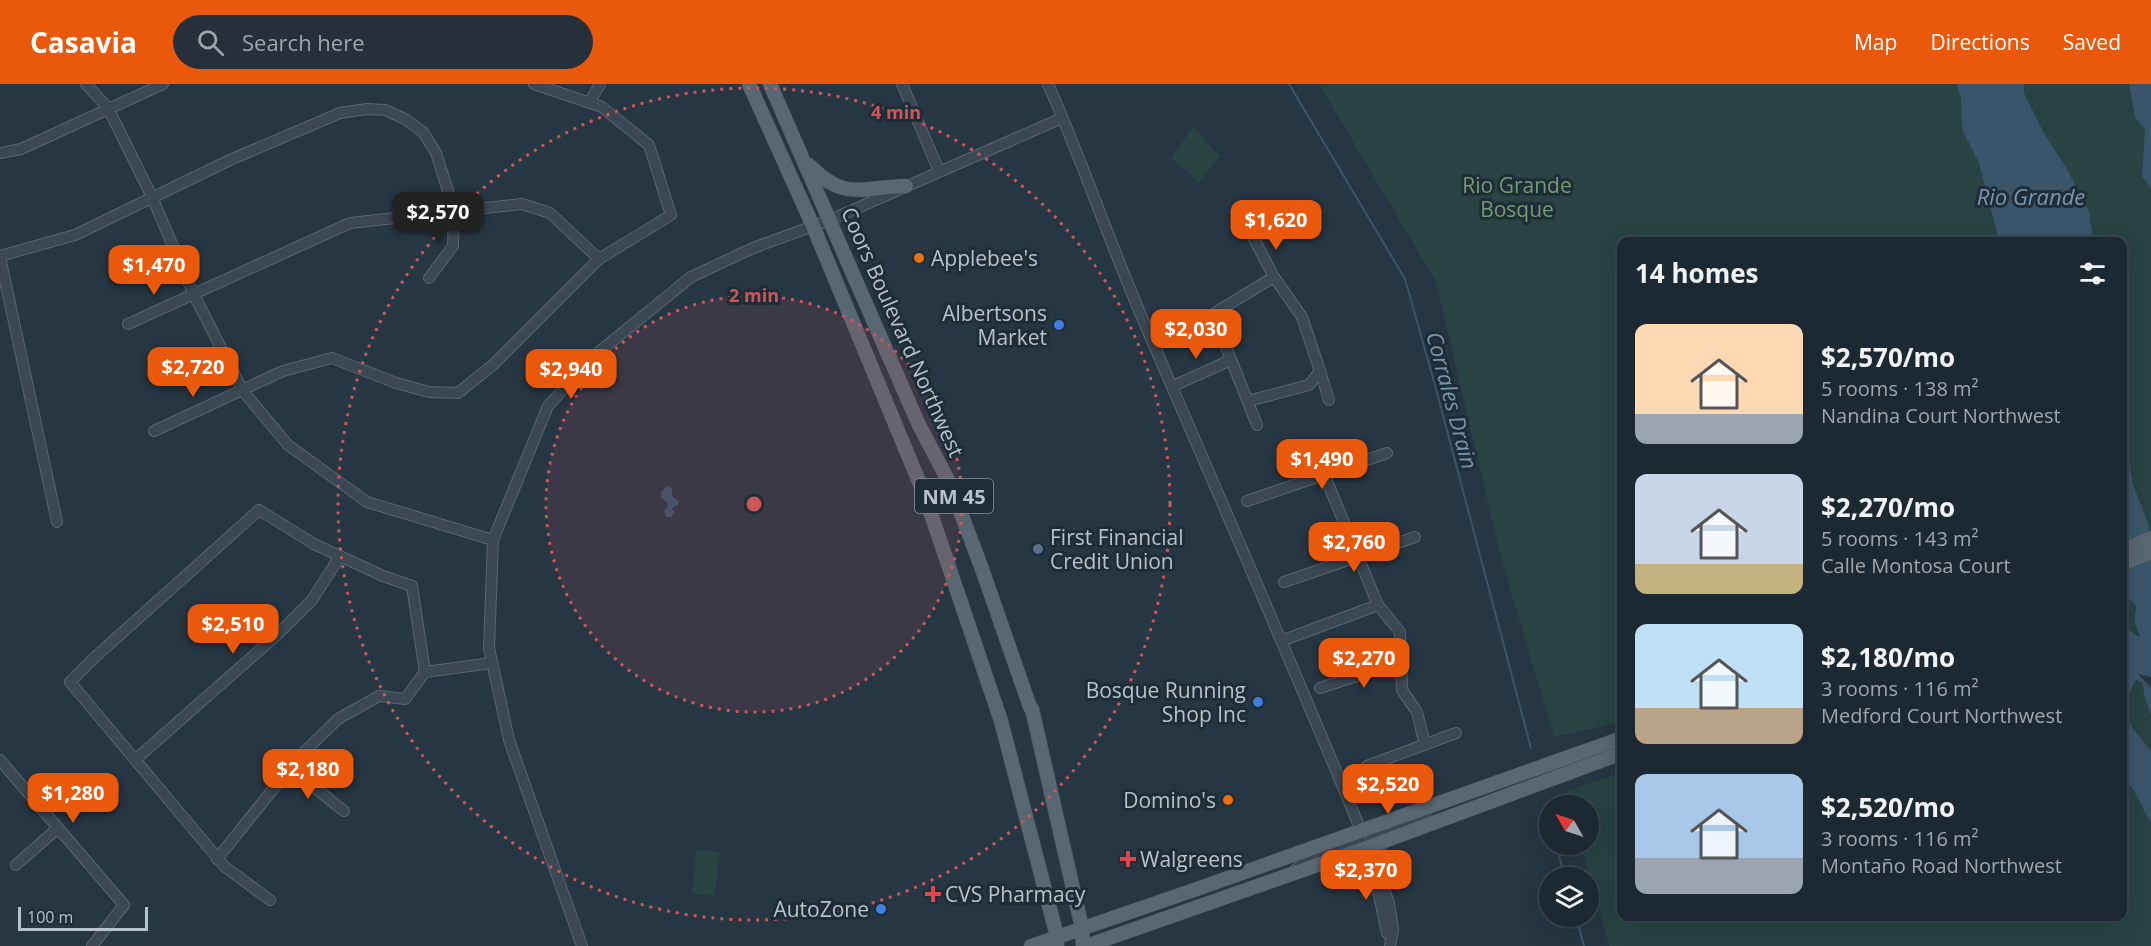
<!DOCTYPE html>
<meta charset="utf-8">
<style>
body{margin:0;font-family:"Open Sans",sans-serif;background:#25303a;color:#f1f3f6;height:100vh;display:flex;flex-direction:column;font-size:22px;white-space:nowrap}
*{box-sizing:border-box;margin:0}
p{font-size:20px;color:#a0a6ac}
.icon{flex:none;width:33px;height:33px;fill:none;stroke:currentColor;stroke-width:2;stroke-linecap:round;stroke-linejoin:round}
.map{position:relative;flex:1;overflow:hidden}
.drawer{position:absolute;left:1617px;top:153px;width:510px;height:684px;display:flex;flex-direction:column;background:#1c2832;border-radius:12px;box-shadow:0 6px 24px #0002,0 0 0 2px #3a444d}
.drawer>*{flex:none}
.needle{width:39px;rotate:309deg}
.fabs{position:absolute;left:1539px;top:711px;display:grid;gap:12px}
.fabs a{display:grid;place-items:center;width:60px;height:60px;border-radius:50%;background:#1c2832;box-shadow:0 6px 24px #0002,0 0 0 2px #3a444d;font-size:30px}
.scale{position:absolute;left:18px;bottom:15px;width:130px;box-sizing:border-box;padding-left:6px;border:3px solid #b8c2cc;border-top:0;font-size:16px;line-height:21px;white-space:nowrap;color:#b8c2cc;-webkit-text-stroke:4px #1f2d37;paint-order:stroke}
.price{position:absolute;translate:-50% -51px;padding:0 14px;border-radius:12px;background:#ea580c;color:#fff;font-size:20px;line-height:39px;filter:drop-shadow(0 2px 3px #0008)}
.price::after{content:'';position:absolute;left:50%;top:36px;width:18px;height:14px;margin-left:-9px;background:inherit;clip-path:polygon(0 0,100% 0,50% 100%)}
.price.active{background:#222;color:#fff}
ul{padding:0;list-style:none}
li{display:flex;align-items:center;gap:18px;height:150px;padding:0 18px}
li span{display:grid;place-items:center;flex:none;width:168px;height:120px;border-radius:12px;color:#555}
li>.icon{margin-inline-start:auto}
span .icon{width:72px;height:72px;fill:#fffc;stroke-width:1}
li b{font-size:26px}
h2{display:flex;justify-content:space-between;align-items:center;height:72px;padding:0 18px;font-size:26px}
header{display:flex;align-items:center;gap:36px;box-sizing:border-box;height:84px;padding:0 30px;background:#ea580c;color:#fff}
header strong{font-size:28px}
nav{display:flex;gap:33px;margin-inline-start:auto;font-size:21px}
.search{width:420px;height:54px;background:#25303a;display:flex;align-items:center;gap:15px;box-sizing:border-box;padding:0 21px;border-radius:33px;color:#a0a6ac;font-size:22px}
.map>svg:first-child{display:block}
</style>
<header>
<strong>Casavia</strong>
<div class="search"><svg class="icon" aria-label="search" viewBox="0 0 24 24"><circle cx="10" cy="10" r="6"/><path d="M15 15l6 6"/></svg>Search here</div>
<nav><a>Map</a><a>Directions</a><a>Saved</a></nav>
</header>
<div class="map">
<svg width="2151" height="862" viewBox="0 0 2151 862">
<rect width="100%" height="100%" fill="#263642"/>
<!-- green -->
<g fill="#284342">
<path d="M 1319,0 L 1956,0 L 1961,15 L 1962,45 L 1979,79 L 1999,157 L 1622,158 L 1621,638 L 1554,653 L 1501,474 L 1436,198 Z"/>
<path d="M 2024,0 L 2129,0 L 2135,33 L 2145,46 L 2142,92 L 2151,105 L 2151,460 L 2148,438 L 2133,401 L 2129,376 L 2123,368 L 2122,158 L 2094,157 L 2089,128 L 2067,85 L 2044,49 L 2024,9 Z"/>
<path d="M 1193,43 L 1220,72 L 1199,98 L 1171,74 Z"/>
<path d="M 2131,515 L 2136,523 L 2134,538 L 2140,554 C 2125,546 2116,528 2131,515 Z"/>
<path d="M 2136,596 L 2143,599 L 2144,611 L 2151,631 L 2151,667 C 2143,657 2120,635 2123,622 C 2124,613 2132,603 2136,596 Z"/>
<path d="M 1621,689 L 1622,832 L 2122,832 L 2123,692 L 2134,707 L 2151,740 L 2151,862 L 1609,862 L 1581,761 L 1588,760 L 1588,722 L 1570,721 L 1566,707 Z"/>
<path d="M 696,766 L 719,768 L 715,812 L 692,810 Z"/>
</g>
<!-- water -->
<g fill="#3a5569" fill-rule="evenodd">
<path d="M 1956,0 L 2024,0 L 2024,9 L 2044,49 L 2067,85 L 2089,128 L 2094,157 L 1999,157 L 1979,79 L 1962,45 L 1961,15 Z"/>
<path d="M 2129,0 L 2151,0 L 2151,105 L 2142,92 L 2145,46 L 2135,33 Z"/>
<path d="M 2123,368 L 2129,376 L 2133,401 L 2148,438 L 2151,460 L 2151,593 L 2138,590 L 2151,604 L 2151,631 L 2144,611 L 2143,599 L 2136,596 L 2123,620 ZM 2131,515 L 2136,523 L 2134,538 L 2140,553 C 2124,546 2116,528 2131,515 Z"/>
<path d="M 667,402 L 672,404 L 672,412 L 679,418 L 678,421 L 672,424 L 674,428 L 671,433 L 666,433 L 664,427 L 667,423 L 667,418 L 661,414 L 661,408 Z"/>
<path d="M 2123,626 L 2133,645 L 2151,667 L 2151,740 L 2134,707 L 2123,692 Z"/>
</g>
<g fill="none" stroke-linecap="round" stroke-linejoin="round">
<!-- stream -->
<g stroke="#3a5569" stroke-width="2">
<path d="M 1289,0 L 1405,195 L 1435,301 L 1531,664"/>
<path d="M 1546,722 L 1550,735"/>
<path d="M 1556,760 L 1565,794"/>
<path d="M 1576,832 L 1584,862"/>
</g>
<defs>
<g id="minor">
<path d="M 86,0 L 108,24 L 152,113 L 193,209 L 243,307 L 288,361 L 367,418 L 493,456"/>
<path d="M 902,0 L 939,87"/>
<path d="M 1048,0 C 1085,83 1113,169 1150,252 C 1221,416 1293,581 1361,747 L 1359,757 L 1305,777 L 1293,788"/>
<path d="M 589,19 L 600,0"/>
<path d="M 0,69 L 21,65 L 163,0"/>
<path d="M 1254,155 L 1274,193"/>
<path d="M 0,172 L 75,151 L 230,76 L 340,29 L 367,25 L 385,26 L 405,35 L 423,48 L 436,69 L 454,126 L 453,162 L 429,194"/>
<path d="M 0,173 L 57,438"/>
<path d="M 128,240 L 350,139 L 522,120 L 550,129 L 599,175"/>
<path d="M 1320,287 L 1329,316"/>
<path d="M 1173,302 L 1231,276"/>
<path d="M 1248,317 L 1309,301 L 1320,287 L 1302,233 L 1274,193 L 1213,230 L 1257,341"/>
<path d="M 154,347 L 283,287 L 332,274 L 396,299 L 429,308 L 458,309 L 494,280 L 599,175 L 671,131 L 649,61 L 602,23 L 534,0"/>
<path d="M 1324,390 L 1378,521 L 1400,548 L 1402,606 L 1417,628 L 1425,661"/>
<path d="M 1247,417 L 1387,369"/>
<path d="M 1284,498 L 1415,453"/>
<path d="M 1281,557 L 1378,521"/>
<path d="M 1320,604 L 1400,578"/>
<path d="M 0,676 L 124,821 L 92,862"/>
<path d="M 135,676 L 279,549 L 312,516 L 340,472"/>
<path d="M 1367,682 L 1456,649"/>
<path d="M 290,684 L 344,727"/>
<path d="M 1385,757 L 1375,770 L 1375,780 L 1389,819 L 1393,846 L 1390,862"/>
<path d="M 217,775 L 298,674 L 338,635 L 379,612 L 405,615 L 425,588 L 492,579"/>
<path d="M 16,781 L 58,744"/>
<path d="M 270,816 L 225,783 L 70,598 L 94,574 L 259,426 L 314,460 L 383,492 L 412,502 L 425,588"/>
<path d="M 1391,853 L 1387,849 L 1379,811 L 1363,765 C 1376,745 1405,741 1426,728"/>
<path d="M 582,862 L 509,656 L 489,564 L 493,456 L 548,322 L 594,272 L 691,193 L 753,164 L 830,136 L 1062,34"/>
</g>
<g id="major">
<path d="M 749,0 L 813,142 L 925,412 L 1001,637 L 1057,852 L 1057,862"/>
<path d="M 770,0 L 918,339 L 950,400 L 982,485 L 1030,623 L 1032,625 L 1082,844 L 1083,862"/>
<path d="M 809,81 C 845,118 861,103 906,102"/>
<path d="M 2122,467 L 2151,454"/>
<path d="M 2122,480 L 2151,468"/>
<path d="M 1031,862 L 1197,805 L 1622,654"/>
<path d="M 1086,862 L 1363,765 L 1622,669"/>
</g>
</defs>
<!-- minor casing -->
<use href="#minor" stroke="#59656f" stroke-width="12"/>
<!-- major casing -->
<use href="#major" stroke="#44515b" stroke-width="15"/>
<!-- minor -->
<use href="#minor" stroke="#3b4752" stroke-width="10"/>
<!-- major -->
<use href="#major" stroke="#596772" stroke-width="14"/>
</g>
<!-- distance rings -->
<circle cx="754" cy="420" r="208" fill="#cd5659" fill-opacity=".12"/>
<g fill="none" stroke="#cd5659" stroke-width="3" stroke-dasharray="3 6">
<circle cx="754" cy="420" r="208"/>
<circle cx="754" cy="420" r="416"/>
</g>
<!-- markers -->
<g fill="#e8710a" stroke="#1f2d37" stroke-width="2">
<circle cx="919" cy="174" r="6"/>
<circle cx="1228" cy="716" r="6"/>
</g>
<g fill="#3f7fe0" stroke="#1f2d37" stroke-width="2">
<circle cx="1059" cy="241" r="6"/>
<circle cx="1258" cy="618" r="6"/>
<circle cx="881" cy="825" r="6"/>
</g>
<circle fill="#5c6f8a" stroke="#1f2d37" stroke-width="2" cx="1038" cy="465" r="6"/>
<g fill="#e0444e" stroke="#1f2d37" stroke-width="2">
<path d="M1125 766h6v6h6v6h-6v6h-6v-6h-6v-6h6z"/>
<path d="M930 801h6v6h6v6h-6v6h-6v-6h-6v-6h6z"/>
</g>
<g text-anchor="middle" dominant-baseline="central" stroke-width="6" stroke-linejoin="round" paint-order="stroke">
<!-- shield labels -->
<rect fill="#1f2d37" stroke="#8a959f" stroke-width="1.5" x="915" y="395" width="78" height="34" rx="4.5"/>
<g font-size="20" font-weight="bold" fill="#b8c2cc">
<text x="954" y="412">NM 45</text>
</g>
<!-- park labels -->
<g font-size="21" fill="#6f9d73" stroke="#1f2d37">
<text x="1517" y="101">Rio Grande<tspan x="1517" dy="24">Bosque</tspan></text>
</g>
<!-- poi labels -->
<g font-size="21" fill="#b8c2cc" stroke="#1f2d37" text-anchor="start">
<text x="931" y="174">Applebee's</text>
<text x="1047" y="229" text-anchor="end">Albertsons<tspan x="1047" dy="24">Market</tspan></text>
<text x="1050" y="453">First Financial<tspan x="1050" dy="24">Credit Union</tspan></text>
<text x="1246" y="606" text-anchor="end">Bosque Running<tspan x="1246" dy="24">Shop Inc</tspan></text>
<text x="1216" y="716" text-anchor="end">Domino's</text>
<text x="1140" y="775">Walgreens</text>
<text x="945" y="810">CVS Pharmacy</text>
<text x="869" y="825" text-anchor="end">AutoZone</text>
</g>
<!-- street labels -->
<g font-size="21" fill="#b8c2cc" stroke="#1f2d37">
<text transform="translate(903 248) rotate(66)">Coors Boulevard Northwest</text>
</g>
<!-- water labels -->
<g font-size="22" font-style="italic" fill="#7897ae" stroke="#1f2d37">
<text x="2031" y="112">Rio Grande</text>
<text transform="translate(1453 316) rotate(75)">Corrales Drain</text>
</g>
</g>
<circle cx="754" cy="420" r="9" fill="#cd5659" stroke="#1f2d37" stroke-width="3"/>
<g font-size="18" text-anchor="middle" font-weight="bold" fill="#cd5659" stroke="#1f2d37" stroke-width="6" stroke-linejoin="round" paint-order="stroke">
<text x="896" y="35">4 min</text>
<text x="754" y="218">2 min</text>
</g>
</svg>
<div class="fabs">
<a><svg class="needle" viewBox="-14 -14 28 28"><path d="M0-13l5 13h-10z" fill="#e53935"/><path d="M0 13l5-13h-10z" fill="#a0a6ac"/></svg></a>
<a><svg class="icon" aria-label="layers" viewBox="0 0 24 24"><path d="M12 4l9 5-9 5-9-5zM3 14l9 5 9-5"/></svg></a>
</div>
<div class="scale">100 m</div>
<b class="price active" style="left:438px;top:159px">$2,570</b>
<b class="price" style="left:1276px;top:167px">$1,620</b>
<b class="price" style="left:154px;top:212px">$1,470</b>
<b class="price" style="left:1196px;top:276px">$2,030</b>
<b class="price" style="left:193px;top:314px">$2,720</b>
<b class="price" style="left:571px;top:316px">$2,940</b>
<b class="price" style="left:1322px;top:406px">$1,490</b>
<b class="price" style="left:1354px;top:489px">$2,760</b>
<b class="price" style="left:233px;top:571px">$2,510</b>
<b class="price" style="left:1364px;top:605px">$2,270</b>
<b class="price" style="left:308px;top:716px">$2,180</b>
<b class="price" style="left:1388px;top:731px">$2,520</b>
<b class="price" style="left:73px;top:740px">$1,280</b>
<b class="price" style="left:1366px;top:817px">$2,370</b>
<section class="drawer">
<h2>14 homes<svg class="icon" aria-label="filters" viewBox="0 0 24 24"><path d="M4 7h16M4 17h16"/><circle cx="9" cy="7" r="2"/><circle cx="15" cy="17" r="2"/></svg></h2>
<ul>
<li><span style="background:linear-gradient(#ffd9b3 75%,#9aa5b1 0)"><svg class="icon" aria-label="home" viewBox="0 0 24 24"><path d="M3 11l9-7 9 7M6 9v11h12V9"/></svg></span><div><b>$2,570/mo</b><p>5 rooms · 138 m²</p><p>Nandina Court Northwest</p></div></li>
<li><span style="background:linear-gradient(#c9d6e8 75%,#c2b280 0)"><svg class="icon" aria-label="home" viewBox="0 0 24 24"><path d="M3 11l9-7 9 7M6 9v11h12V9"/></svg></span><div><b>$2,270/mo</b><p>5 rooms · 143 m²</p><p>Calle Montosa Court</p></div></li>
<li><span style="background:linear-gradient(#bfe0f5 70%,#b9a48a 0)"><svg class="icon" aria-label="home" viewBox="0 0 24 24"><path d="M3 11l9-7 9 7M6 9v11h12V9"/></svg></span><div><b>$2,180/mo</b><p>3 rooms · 116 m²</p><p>Medford Court Northwest</p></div></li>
<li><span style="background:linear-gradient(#a9c7e8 70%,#9aa5b1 0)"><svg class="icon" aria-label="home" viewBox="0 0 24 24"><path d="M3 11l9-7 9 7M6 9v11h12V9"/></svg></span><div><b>$2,520/mo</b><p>3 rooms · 116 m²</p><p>Montaño Road Northwest</p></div></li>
</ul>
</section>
</div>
